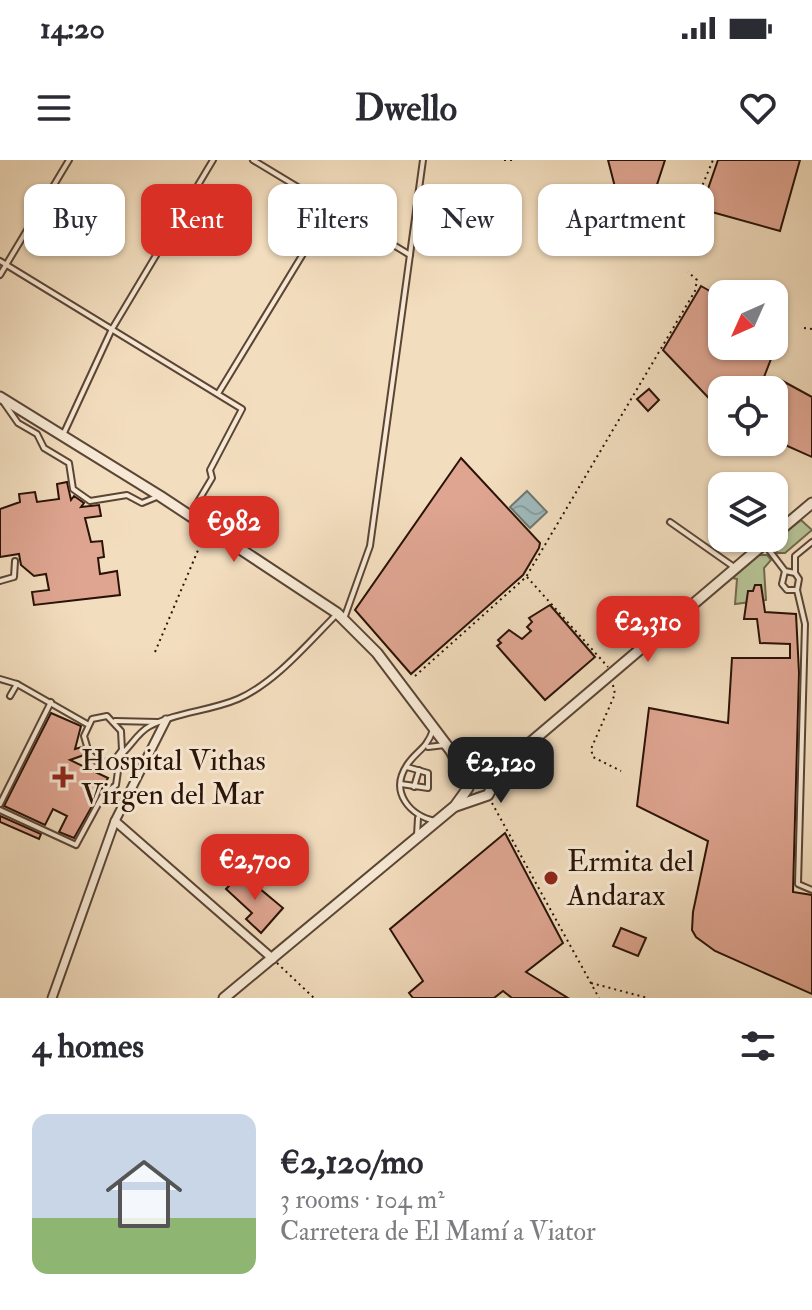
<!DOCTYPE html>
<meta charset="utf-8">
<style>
body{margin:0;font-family:"IM FELL Double Pica",serif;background:#f2f2f3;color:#2b2b33;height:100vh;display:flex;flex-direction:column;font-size:30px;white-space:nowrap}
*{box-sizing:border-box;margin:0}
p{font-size:26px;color:#7c7c81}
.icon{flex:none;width:44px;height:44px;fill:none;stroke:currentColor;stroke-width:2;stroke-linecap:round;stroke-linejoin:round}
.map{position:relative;height:838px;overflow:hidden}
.details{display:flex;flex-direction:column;background:#fff;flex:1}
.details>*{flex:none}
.top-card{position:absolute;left:24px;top:24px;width:764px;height:72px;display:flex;gap:16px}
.needle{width:52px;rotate:225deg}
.tools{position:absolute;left:708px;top:120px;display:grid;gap:16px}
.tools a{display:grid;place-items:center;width:80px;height:80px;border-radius:16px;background:#fff;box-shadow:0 2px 6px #0004;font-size:40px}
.price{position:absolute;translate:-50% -68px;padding:0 18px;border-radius:16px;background:#d93025;color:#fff;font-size:26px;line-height:52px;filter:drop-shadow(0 2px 4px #0008)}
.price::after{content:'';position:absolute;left:50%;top:48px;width:24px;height:18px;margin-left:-12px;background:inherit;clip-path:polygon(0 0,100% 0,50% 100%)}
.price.on{background:#222;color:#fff}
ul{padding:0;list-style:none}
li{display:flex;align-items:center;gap:24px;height:200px;padding:0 32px}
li+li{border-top:2px solid #e1e1e2}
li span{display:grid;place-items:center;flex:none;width:224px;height:160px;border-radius:16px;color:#555}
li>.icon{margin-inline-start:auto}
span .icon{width:96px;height:96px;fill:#fffc;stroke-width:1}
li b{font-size:34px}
h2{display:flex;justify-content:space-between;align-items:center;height:96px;padding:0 32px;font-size:34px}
.pill{padding:0 28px;border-radius:16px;background:#fff;box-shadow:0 2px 6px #0004;font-size:28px;line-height:72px}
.pill.on{background:#d93025;color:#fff}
.status{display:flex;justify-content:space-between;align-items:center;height:56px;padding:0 40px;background:#fff;direction:ltr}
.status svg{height:22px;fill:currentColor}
header{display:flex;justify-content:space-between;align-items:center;height:104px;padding:0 32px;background:#fff;font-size:36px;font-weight:700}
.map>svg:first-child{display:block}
</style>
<div class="status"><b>14:20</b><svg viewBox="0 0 49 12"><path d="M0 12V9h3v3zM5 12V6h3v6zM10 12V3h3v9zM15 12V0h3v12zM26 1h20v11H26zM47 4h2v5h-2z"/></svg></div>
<header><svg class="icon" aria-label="menu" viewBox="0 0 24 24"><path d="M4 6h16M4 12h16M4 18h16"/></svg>Dwello<svg class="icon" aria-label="heart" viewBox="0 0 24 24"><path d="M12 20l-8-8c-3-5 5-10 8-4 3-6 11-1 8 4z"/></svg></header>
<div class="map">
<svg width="812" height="838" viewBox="0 0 812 838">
<defs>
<pattern id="water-waves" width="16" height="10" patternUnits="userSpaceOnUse" patternTransform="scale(2)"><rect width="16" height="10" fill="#9fbabc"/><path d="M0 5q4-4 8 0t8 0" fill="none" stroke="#899fa0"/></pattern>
</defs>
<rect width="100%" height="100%" fill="#f2ddbe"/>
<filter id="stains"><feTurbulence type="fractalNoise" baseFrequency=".0025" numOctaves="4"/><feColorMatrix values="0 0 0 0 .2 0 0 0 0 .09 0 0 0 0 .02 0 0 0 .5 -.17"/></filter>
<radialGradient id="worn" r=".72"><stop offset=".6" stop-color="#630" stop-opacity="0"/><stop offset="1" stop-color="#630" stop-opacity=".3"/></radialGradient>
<!-- green -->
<g fill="#b6c295" stroke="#706a4e" stroke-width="2">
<path d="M 801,360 L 812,370 L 785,393 L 777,393 L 775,381 Z"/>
<path d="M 759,395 L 767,395 L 771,400 L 764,408 L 766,440 L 735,444 L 737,419 L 732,418 Z"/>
</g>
<!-- water -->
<path fill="url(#water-waves)" stroke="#707774" stroke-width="2" d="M 527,331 L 547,352 L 530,368 L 510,347 Z"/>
<!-- building -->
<g fill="#dfa591" stroke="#291207" stroke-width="2">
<path d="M 608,0 L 665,0 L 653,37 L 615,27 Z"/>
<path d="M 718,0 L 800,0 L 780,71 L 701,49 Z"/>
<path d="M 701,126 L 722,138 L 722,186 L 776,186 L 759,230 L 722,230 L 722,252 L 663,190 Z"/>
<path d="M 779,219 L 812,237 L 812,297 L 774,280 L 774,230 Z"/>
<path d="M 649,229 L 659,240 L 648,251 L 637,239 Z"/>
<path d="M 461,298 L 540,383 L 539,388 L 523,415 L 411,514 L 355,450 Z"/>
<path d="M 67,322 L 71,340 L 74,336 L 84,343 L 81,347 L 99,345 L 101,356 L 85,358 L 91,382 L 102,381 L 104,397 L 98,398 L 100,414 L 117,411 L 120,435 L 34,445 L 32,432 L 49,430 L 46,414 L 34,416 L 21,405 L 19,394 L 0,397 L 0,349 L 20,342 L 19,334 L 35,332 L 37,342 L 59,339 L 57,324 Z"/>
<path d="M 755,425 L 761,425 L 765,452 L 796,454 L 799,513 L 793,732 L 812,735 L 812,834 L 715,791 L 696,777 L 692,770 L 693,752 L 708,681 L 637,646 L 649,548 L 728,563 L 732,498 L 790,498 L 790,484 L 760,483 L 757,459 L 744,459 L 748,431 L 753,431 Z"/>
<path d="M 550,445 L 595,497 L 545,540 L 497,486 L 501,483 L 498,480 L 509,470 L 522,479 L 531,471 L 527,467 L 532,462 L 529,458 Z"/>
<path d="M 51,553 L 81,566 L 75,589 L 82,587 L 84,595 L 70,600 L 108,618 L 74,678 L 59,672 L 67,656 L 53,649 L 45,665 L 4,646 Z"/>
<path d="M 0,656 L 41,674 L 39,679 L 0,662 Z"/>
<path d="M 505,673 L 563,783 L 526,812 L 568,838 L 512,838 L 503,831 L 494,838 L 413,838 L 409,833 L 423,821 L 390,769 Z"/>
<path d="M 241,713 L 283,748 L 261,773 L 246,759 L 252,753 L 226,729 Z"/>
<path d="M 621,768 L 646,778 L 638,796 L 613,786 Z"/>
</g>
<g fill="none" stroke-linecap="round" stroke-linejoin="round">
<defs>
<g id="service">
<path d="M 253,0 L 410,95"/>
<path d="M 0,101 L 242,249 L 210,310 L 212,318 L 190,355"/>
<path d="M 0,115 L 69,0"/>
<path d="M 219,232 L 331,48"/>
<path d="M 4,243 L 18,263 L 37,274 L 44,288 L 69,303 L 73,329 L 90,341 L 127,335 L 142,343 L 159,336"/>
<path d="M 63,275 L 112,169 L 213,0"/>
<path d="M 670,362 L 734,407"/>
<path d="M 766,386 L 785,411 L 795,413 L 799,419 L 797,430 L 787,430 L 782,424 L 785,411"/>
<path d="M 795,413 L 795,396 L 812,382"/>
<path d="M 0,421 L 14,417 L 15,401"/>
<path d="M 797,430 L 805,464 L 798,724 L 812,730"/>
<path d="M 345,456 L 370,386 L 423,0"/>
<path d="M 0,519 L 17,524 L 87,564"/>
<path d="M 10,536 L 17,524"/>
<path d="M 115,561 L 158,562"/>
<path d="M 433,570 C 426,590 417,590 407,605 C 389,632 410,656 436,661"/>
<path d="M 428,587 L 445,585"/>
<path d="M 116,598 L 122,590 L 121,571 L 107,556 L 92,559 L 84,576 L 89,593 L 96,601 C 124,608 130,576 150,566 C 177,552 210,551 238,539 C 275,523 308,483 336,455"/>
<path d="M 401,624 L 428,628 L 428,613 L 407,607"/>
<path d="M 414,627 L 419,610"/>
<path d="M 0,644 L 51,542"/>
<path d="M 0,650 L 76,685 L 103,635 L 116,625 L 118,611 L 111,601"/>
<path d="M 417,675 L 418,658"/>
</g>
<g id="minor">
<path d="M 115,661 L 273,799"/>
<path d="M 52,838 L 115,661 L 166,560"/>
</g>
<g id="tertiary">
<path d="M 0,237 L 160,336 L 337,453 L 377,493 L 451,591 L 468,622"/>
<path d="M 774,375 L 812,343"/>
<path d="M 455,593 L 488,617"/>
<path d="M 484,615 L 504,605 L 771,378"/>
<path d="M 456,646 L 488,635 L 502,608"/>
<path d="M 224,838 L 455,646 L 468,628"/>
</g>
</defs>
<!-- service casing -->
<use href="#service" stroke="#5b4535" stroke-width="8"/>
<!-- minor casing -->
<use href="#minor" stroke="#5b4535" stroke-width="11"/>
<!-- tertiary casing -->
<use href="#tertiary" stroke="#5b4535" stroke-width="13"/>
<!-- path -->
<g stroke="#291207" stroke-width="2" stroke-dasharray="2 4" stroke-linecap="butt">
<path d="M 504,0 L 513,0"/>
<path d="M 670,37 L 678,27 L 700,31 L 713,0"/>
<path d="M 804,168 L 812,169"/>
<path d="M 527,417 L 608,507"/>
<path d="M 155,492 L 204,376"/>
<path d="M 415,516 L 526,417 L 695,131 L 697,120 L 688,112"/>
<path d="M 613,525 L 615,534 L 591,589 L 593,597 L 621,611"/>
<path d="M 492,643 L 599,838"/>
<path d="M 277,803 L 314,838"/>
<path d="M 591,823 L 648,838"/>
</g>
<!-- service -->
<use href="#service" stroke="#f7e9d5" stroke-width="4"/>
<!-- minor -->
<use href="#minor" stroke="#f7e9d5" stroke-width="7"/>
<!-- tertiary -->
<use href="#tertiary" stroke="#f7e9d5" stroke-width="9"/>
</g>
<!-- markers -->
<g fill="#8f2418" stroke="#f7e9d5" stroke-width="3">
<path d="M59 605h8v8h8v8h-8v8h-8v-8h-8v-8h8z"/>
<circle cx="551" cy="718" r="8"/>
</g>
<g text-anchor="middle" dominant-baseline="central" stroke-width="6" stroke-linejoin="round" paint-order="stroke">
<!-- poi labels -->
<g font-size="30" fill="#291207" stroke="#f7e9d5" text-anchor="start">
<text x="81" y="600">Hospital Vithas<tspan x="81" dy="34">Virgen del Mar</tspan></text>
<text x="567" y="701">Ermita del<tspan x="567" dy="34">Andarax</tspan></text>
</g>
</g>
<rect width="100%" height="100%" filter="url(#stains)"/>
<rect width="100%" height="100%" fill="url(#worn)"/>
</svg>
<div class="tools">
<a><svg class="needle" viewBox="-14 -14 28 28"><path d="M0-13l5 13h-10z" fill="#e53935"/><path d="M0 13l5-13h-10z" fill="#7c7c81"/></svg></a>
<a><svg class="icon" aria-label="locate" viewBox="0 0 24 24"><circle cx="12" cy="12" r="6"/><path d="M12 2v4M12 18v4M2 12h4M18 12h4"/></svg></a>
<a><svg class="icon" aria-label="layers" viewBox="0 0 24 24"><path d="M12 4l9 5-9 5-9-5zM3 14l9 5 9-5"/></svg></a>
</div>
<b class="price" style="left:234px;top:404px">€982</b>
<b class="price" style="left:648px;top:504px">€2,310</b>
<b class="price on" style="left:501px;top:645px">€2,120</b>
<b class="price" style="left:255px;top:742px">€2,700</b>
<div class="top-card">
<a class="pill">Buy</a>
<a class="pill on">Rent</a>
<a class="pill">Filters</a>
<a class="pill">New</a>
<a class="pill">Apartment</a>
</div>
</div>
<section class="details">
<h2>4 homes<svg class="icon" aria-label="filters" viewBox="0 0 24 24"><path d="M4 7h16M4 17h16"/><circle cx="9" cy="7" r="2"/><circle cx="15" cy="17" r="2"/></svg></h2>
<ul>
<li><span style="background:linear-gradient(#c9d6e8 65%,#8fb573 0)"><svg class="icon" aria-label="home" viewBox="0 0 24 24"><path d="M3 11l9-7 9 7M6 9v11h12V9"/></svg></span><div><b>€2,120/mo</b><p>3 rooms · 104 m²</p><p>Carretera de El Mamí a Viator</p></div></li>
</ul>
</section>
